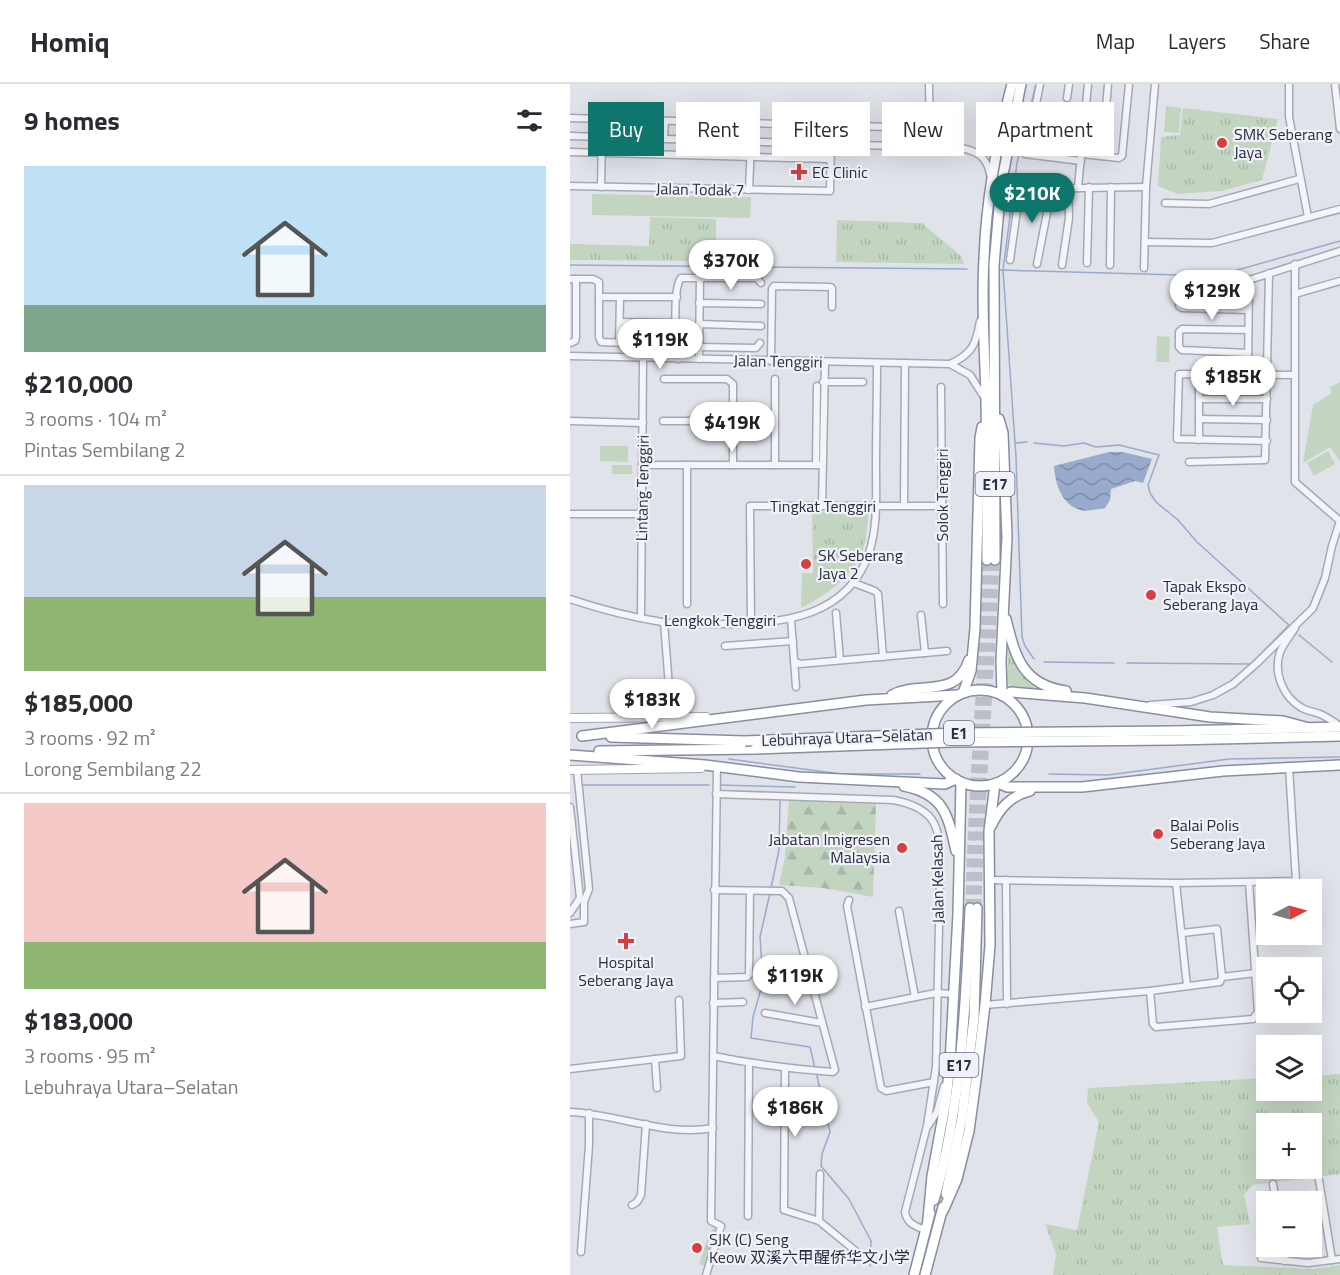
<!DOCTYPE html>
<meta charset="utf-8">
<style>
body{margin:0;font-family:"Titillium Web","Noto Sans SC",sans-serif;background:#f2f2f3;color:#2b2b33;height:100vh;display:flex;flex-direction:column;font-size:22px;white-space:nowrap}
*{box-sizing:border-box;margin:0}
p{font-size:20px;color:#7c7c81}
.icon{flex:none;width:33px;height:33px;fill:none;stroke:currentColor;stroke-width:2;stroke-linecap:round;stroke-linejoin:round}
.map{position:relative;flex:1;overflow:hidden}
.drawer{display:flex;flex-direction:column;background:#fff;width:570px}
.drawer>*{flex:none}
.top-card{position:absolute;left:18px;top:18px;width:570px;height:54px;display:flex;gap:12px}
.needle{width:39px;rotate:84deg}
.controls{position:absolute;left:686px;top:795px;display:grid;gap:12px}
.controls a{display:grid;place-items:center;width:66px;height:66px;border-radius:0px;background:#fff;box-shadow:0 6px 24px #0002;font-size:30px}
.price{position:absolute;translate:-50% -51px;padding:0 14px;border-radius:21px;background:#fff;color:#222;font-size:20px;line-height:39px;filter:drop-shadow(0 2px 3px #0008)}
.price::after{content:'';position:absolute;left:50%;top:36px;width:18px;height:14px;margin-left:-9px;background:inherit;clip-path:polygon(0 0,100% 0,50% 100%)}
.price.active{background:#0f766e;color:#fff}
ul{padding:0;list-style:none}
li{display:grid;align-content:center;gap:12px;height:318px;padding:0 24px}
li+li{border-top:2px solid #e1e1e2}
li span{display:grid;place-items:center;height:186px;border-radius:0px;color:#555}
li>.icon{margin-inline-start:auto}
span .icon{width:108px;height:108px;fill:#fffc;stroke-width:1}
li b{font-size:26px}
h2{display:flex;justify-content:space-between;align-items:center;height:72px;padding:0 24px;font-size:26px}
.pill{padding:0 21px;border-radius:0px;background:#fff;box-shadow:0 6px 24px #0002;font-size:21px;line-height:54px}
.pill.active{background:#0f766e;color:#fff}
header{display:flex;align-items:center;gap:36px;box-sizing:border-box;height:84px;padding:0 30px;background:#fff;border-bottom:2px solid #e1e1e2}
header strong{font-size:28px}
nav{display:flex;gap:33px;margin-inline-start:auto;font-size:21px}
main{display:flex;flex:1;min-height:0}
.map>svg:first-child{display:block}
</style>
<header>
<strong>Homiq</strong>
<nav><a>Map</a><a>Layers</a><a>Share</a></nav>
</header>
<main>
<section class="drawer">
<h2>9 homes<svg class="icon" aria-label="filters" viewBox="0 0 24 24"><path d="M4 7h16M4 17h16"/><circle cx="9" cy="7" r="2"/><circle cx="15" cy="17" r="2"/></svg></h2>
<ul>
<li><span style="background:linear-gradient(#bfe0f5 75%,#7fa58c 0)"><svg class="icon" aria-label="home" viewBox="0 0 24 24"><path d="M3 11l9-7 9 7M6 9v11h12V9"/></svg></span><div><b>$210,000</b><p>3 rooms · 104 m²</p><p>Pintas Sembilang 2</p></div></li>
<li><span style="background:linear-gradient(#c9d6e8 60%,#8fb573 0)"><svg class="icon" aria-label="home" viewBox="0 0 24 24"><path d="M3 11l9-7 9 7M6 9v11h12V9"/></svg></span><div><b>$185,000</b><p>3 rooms · 92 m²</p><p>Lorong Sembilang 22</p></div></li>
<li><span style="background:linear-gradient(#f6c9c9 75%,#8fb573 0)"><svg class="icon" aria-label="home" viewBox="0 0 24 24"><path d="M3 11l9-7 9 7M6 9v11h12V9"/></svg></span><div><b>$183,000</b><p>3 rooms · 95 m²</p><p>Lebuhraya Utara–Selatan</p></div></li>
</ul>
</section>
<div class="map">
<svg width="770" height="1191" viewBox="0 0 770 1191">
<defs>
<pattern id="grass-tufts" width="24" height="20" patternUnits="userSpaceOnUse" patternTransform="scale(1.5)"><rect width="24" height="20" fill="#c3d5c1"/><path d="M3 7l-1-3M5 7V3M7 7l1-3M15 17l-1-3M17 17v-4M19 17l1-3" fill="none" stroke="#a8b7a7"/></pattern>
<pattern id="forest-firs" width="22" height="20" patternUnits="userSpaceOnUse" patternTransform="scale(1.5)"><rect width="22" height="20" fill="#c3d5c1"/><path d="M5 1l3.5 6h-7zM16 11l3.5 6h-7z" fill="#a8b7a7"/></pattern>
<pattern id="water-waves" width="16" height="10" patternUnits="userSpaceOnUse" patternTransform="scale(1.5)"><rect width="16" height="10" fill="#99abcc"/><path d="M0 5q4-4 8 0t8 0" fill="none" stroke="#7d8ca7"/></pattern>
</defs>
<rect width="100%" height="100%" fill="#e1e3ea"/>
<!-- grass -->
<g fill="url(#grass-tufts)" fill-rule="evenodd">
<path d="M 613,24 L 708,35 L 692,96 L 652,107 L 607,110 L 588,102 L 591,53 L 610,51 Z"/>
<path d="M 80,133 L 146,135 L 146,177 L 0,176 L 0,160 L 79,162 Z"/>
<path d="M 267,136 L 352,139 L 391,172 L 394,180 L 266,178 Z"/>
<path d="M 299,427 C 297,439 297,454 293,465 C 283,493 256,511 231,524 L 232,489 L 243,489 L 242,428 Z"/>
<path d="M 439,554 L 442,571 L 489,611 L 440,606 L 437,594 Z"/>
<path d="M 770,990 L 770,1090 L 683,1101 L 674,1111 L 680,1140 L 647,1143 L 653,1181 L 744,1185 L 770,1181 L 770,1191 L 483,1191 L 486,1170 L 475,1140 L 507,1146 L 529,1038 L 517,1019 L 518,1004 L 696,994 L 696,1006 L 741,1006 L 741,992 ZM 696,1040 L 741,1040 L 741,1084 L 696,1084 Z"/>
<path d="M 143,1144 L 147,1146 L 134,1182 L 129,1180 L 138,1153 Z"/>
</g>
<!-- forest -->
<path fill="url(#forest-firs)" d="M 219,715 L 306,720 L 303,813 L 253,804 L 209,801 L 215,773 Z"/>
<!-- garden -->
<g fill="#c3d5c1">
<path d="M 596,22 L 611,24 L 609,49 L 594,48 Z"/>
<path d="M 22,110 L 181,113 L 180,134 L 22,131 Z"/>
<path d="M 587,252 L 600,253 L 599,278 L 586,278 Z"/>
<path d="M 770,298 L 770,377 L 760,363 L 733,379 L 743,321 L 762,309 L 760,303 Z"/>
<path d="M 30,362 L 58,362 L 58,378 L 30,377 Z"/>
<path d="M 758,367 L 765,380 L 744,392 L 737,379 Z"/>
<rect x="42" y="381" width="20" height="9"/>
<path d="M 244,498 L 249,507 L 237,513 L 232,504 Z"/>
</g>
<!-- water -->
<path fill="url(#water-waves)" d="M 539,368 L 553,368 L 582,375 L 573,399 L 565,397 L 541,405 L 540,416 L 535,424 C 528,425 518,428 510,426 C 491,420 485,399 484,382 Z"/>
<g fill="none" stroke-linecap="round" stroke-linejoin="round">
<!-- stream -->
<g stroke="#99abcc" stroke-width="1.5">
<path d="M 0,181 L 397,185"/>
<path d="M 429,186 L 646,192 L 770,157"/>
<path d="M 445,359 L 457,358"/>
<path d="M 464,359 L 494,362 L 514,359 L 526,363 L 549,361 L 589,371 L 578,401 L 580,409 L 586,418 L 608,436 L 627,458 L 721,543"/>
<path d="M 729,551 L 762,578"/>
<path d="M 464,575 L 455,562 L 452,553 L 446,373 L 433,186 L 447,79 L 466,0"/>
<path d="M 474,578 L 544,579"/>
<path d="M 557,579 L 681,580 L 718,542"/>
<path d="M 159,675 L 271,690 L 350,690"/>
<path d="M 479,690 L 538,691 L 659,675 L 770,673"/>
<path d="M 13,701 L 139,701"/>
<path d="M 149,701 L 225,703"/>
<path d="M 201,804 L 209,766 L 210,717"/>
<path d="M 200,809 L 190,853 L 193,898 L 183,933 L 181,954 L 240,963 L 245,984"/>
<path d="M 246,988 L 260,1048 L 252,1070 L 251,1082 L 279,1115 L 301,1157 L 300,1182"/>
</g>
<!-- highway-tunnel -->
<g stroke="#bcbfc9" stroke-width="9" stroke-dasharray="9 4.5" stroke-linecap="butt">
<path d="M 400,824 C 402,708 413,592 417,476"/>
<path d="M 407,824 C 410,708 420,592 425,476"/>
</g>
<defs>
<g id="minor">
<path d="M 470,0 L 464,30 L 515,37"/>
<path d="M 719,0 L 719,33 L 738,133"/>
<path d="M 765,0 L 770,45"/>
<path d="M 497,14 L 499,0"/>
<path d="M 0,34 L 321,43 L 321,62"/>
<path d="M 459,51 L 513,57"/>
<path d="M 0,52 L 391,64 C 407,67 417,73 420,90"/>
<path d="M 94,54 L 95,37"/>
<path d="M 165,57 L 166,39"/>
<path d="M 249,60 L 250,41"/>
<path d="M 330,62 C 366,48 359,34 359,0"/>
<path d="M 0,68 L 260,75"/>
<path d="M 455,70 L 511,77"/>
<path d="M 512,70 L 549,74 L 552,72 L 559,0"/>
<path d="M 532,72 L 538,0"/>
<path d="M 0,102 L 260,107 L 261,61"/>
<path d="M 31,103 L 32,53"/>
<path d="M 508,103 L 518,0"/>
<path d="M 179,106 L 181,58"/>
<path d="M 595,119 L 639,120 L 729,95"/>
<path d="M 575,158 L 642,159 L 770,125"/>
<path d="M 440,176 L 450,105 L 576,103"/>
<path d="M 517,179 L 519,103"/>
<path d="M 467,180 L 477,129 L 477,103"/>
<path d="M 492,181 L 499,134 L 498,103"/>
<path d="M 540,181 L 541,103"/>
<path d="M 574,184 L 576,103 L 585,0"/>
<path d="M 0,195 L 23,195 L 29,198 L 29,253 L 31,258 L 106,261"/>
<path d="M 725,210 L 770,197"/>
<path d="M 29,213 L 107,213"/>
<path d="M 129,219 L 191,220"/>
<path d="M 678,226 L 612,224 L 609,222 L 612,203 L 647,203 L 679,196 L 770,167"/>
<path d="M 50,238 L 107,239"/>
<path d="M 129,240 L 191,242"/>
<path d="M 0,259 L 5,257 L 6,253 L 6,195"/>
<path d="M 49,259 L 50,214"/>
<path d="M 129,263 L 186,264 L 190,259"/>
<path d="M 678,269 L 612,266 L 609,263 L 609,248 L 612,245 L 678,246"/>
<path d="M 0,272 L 380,280 L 400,291 L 414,313"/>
<path d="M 108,275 C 106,258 102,206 111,194 L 187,194 L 191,199"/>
<path d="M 129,275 L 130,193"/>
<path d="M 201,277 L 202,205 L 204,202 L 260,203 L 262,204 L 262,223"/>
<path d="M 380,280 C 402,270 406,261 410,237"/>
<path d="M 678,290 L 679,196"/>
<path d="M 94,295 L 157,295 L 163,300 L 163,381"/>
<path d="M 205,295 L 205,381"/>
<path d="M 253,298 L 293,298"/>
<path d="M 371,303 L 373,520"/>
<path d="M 629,315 L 697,315"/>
<path d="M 629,335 L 697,336"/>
<path d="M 0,337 L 73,339"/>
<path d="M 93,337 L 163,337"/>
<path d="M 629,356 L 629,290"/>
<path d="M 697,357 L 607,355 L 609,290 L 724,291"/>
<path d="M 619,378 L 695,376 L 699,189"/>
<path d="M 72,381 L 252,381"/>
<path d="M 246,381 L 247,302"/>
<path d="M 252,422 L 255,278"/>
<path d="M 334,422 L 335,279"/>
<path d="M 0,430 L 72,430"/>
<path d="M 284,499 L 305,507 L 308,510 L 313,573"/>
<path d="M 0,515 C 30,525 61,533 92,538 C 113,541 135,539 156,540 C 214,540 278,532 299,469 C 308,441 306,412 306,383 C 306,348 307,314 307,279"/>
<path d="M 117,520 L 117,381"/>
<path d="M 266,529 L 270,576"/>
<path d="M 351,531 L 355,569"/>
<path d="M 71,534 L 73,274"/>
<path d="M 221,535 L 226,603"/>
<path d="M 94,538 L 100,616"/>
<path d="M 181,540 L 180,422 L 372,422"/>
<path d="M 725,544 C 720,552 714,559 710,568 C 703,589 713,613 732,624 C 738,627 744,628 750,630 C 757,633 764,638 770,642"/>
<path d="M 155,562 L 223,557"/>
<path d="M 224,577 L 230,580 L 377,567"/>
<path d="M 580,621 L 621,618 L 643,611 L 663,600 L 687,579 L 743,524 L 755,494 L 762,462 L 770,437 L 725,398 L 725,180"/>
<path d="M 146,710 L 323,716 C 373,725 370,750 370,794 L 366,983 L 357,1042 L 335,1128 C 337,1140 346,1142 355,1146"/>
<path d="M 0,723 L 10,814 L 0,829"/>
<path d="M 419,796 L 606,799 L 726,797 L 719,683"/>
<path d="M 436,796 L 437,920"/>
<path d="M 606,799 L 617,902"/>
<path d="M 279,816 L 277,822 L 311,1004 L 316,1007 L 364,998"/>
<path d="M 329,827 L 345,913"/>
<path d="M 0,840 L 14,838 L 14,818 L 19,805 L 7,686"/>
<path d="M 612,849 L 647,845 L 652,893"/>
<path d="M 144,894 L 177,893 L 179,891 L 180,807"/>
<path d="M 580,907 L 583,940 L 586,943 L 683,935 L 688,928 L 679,798"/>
<path d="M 143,919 L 173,918"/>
<path d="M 415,921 L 580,907 L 650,898 L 652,893 L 686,889"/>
<path d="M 295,923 L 366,909 L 383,910"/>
<path d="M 195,929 L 252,939"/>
<path d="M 143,972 C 183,980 223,985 263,988 L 265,986 L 219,814 L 212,807 L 144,806"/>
<path d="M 85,975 L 87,1004"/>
<path d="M 215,984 L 214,1126 L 249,1137 L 294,1174"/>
<path d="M 0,985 L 111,972 L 109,916"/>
<path d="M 0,1028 C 48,1030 96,1053 143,1044"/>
<path d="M 358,1042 L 367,1028 L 374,1002"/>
<path d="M 749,1096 L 762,1176"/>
<path d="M 703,1100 L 706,1118"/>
<path d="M 62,1121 L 67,1118 L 71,1111 L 76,1040"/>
<path d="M 178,1132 L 179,979"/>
<path d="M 249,1137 L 250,1090"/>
<path d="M 713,1162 L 715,1177"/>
<path d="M 11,1168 L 19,1061 L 19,1029"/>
<path d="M 691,1174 L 738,1179 L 770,1175"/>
<path d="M 136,1191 L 151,1142 L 141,1137 L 147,683"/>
</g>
<g id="major">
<path d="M 0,634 L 136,633"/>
<path d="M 0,686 L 131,684"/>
</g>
<g id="highway">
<path d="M 429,335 L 433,349 L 437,453 L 431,577 L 432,611"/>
<path d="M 417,476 C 417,423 417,369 416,316 C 415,269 411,222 414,175 C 416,116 427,57 442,0"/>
<path d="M 425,476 L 424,181 L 431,101 L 451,0"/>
<path d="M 436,535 C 445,572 452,601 496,607"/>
<circle cx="410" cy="654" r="48"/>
<path d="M 393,609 L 401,587 L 405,544 L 410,354 L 412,343"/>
<path d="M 322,611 C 350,596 386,616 399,576"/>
<path d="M 434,612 L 441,608 L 515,614 L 640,633 L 713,637 L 739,644"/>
<path d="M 603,647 L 770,643"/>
<path d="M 12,652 L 296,616 L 388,611"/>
<path d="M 41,653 L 175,657"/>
<path d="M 603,656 L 770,652"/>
<path d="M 29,667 L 185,665"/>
<path d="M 0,671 L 135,681 L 229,693 L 375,700 L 386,695"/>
<path d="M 428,699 L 437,703 L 512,703 L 653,687 L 770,681"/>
<path d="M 334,702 C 374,710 378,731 386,767"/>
<path d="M 421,742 C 430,724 440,712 460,707"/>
<path d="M 376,1110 L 392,1034 L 404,934 L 407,824"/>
<path d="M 364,1116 C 391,1025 396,918 400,824"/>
<path d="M 373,1127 L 387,1095 L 399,1047 L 406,996 L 415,921 L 420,861 L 419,747 L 425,700"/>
<path d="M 358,1135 L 362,1092 L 376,1016 L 380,979 L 388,830 L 391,698"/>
<path d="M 344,1191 L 360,1129"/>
<path d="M 355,1191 L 373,1123"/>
</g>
</defs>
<!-- minor casing -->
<use href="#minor" stroke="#a6a9b5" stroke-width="9"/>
<!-- major casing -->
<use href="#major" stroke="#9fa5b7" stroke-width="10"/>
<!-- highway casing -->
<use href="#highway" stroke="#878ea2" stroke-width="12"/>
<!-- minor -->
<use href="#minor" stroke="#f4f5f8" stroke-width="6"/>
<!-- major -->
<use href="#major" stroke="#fff" stroke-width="8"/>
<!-- highway -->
<use href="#highway" stroke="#fff" stroke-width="9"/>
<defs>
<g id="highway-bridge">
<path d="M 175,657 L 388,649 L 603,647"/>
<path d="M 185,665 L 382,658 L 603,656"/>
</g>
</defs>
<!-- highway-bridge casing -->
<use href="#highway-bridge" stroke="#878ea2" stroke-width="12" stroke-linecap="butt"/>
<!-- highway-bridge -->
<use href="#highway-bridge" stroke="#fff" stroke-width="9"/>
</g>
<!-- markers -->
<g fill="#d63f41" stroke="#f0f2f7" stroke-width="2">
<circle cx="652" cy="59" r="6"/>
<path d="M226 79h6v6h6v6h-6v6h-6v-6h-6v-6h6z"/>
<circle cx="236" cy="480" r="6"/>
<circle cx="581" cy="511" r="6"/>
<circle cx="588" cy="750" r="6"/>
<circle cx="332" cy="764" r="6"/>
<path d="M53 848h6v6h6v6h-6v6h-6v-6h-6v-6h6z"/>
<circle cx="127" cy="1164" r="6"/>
</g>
<g text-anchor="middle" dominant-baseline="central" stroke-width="4.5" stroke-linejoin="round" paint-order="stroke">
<!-- shield labels -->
<g fill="#f0f2f7" stroke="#646979" stroke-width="1.5">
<rect x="405.5" y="388" width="39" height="24" rx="4.5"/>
<rect x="374" y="637" width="30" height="24" rx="4.5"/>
<rect x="369.5" y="969" width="39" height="24" rx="4.5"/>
</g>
<g font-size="15" font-weight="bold" fill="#282e43">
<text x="425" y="400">E17</text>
<text x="389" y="649">E1</text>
<text x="389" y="981">E17</text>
</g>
<!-- poi labels -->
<g font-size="16" fill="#282e43" stroke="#f0f2f7" text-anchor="start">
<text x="664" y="50">SMK Seberang<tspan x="664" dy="18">Jaya</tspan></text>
<text x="242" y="88">EC Clinic</text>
<text x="248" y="471">SK Seberang<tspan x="248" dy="18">Jaya 2</tspan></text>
<text x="593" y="502">Tapak Ekspo<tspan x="593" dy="18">Seberang Jaya</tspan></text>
<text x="600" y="741">Balai Polis<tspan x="600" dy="18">Seberang Jaya</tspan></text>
<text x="320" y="755" text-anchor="end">Jabatan Imigresen<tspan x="320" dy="18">Malaysia</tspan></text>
<text x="56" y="878" text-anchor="middle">Hospital<tspan x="56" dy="18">Seberang Jaya</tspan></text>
<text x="139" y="1155">SJK (C) Seng<tspan x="139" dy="18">Keow 双溪六甲醒侨华文小学</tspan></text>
</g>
<!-- street labels -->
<g font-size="16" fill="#282e43" stroke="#f0f2f7">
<text transform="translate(130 105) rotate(1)">Jalan Todak 7</text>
<text transform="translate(208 277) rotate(1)">Jalan Tenggiri</text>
<text transform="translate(72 404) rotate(-89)">Lintang Tenggiri</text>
<text transform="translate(372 411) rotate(-90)">Solok Tenggiri</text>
<text x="253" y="422">Tingkat Tenggiri</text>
<text x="150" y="536">Lengkok Tenggiri</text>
<text transform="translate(277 653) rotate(-2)">Lebuhraya Utara–Selatan</text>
<text transform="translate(367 795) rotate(-91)">Jalan Kelasah</text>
</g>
</g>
</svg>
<div class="controls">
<a><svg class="needle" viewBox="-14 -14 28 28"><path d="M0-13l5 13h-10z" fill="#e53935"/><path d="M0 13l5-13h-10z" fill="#7c7c81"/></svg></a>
<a><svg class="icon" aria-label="locate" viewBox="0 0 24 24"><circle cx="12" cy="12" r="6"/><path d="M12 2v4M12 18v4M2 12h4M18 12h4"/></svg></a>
<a><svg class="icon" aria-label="layers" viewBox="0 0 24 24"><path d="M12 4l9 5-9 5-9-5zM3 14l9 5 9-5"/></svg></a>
<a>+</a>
<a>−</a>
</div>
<b class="price active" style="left:462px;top:140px">$210K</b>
<b class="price" style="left:161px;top:207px">$370K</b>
<b class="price" style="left:642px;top:237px">$129K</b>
<b class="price" style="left:90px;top:286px">$119K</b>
<b class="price" style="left:663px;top:323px">$185K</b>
<b class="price" style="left:162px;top:369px">$419K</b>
<b class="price" style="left:82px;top:646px">$183K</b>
<b class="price" style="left:225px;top:922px">$119K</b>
<b class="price" style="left:225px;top:1054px">$186K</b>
<div class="top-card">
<a class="pill active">Buy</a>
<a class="pill">Rent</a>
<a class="pill">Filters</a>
<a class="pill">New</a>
<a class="pill">Apartment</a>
</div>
</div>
</main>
